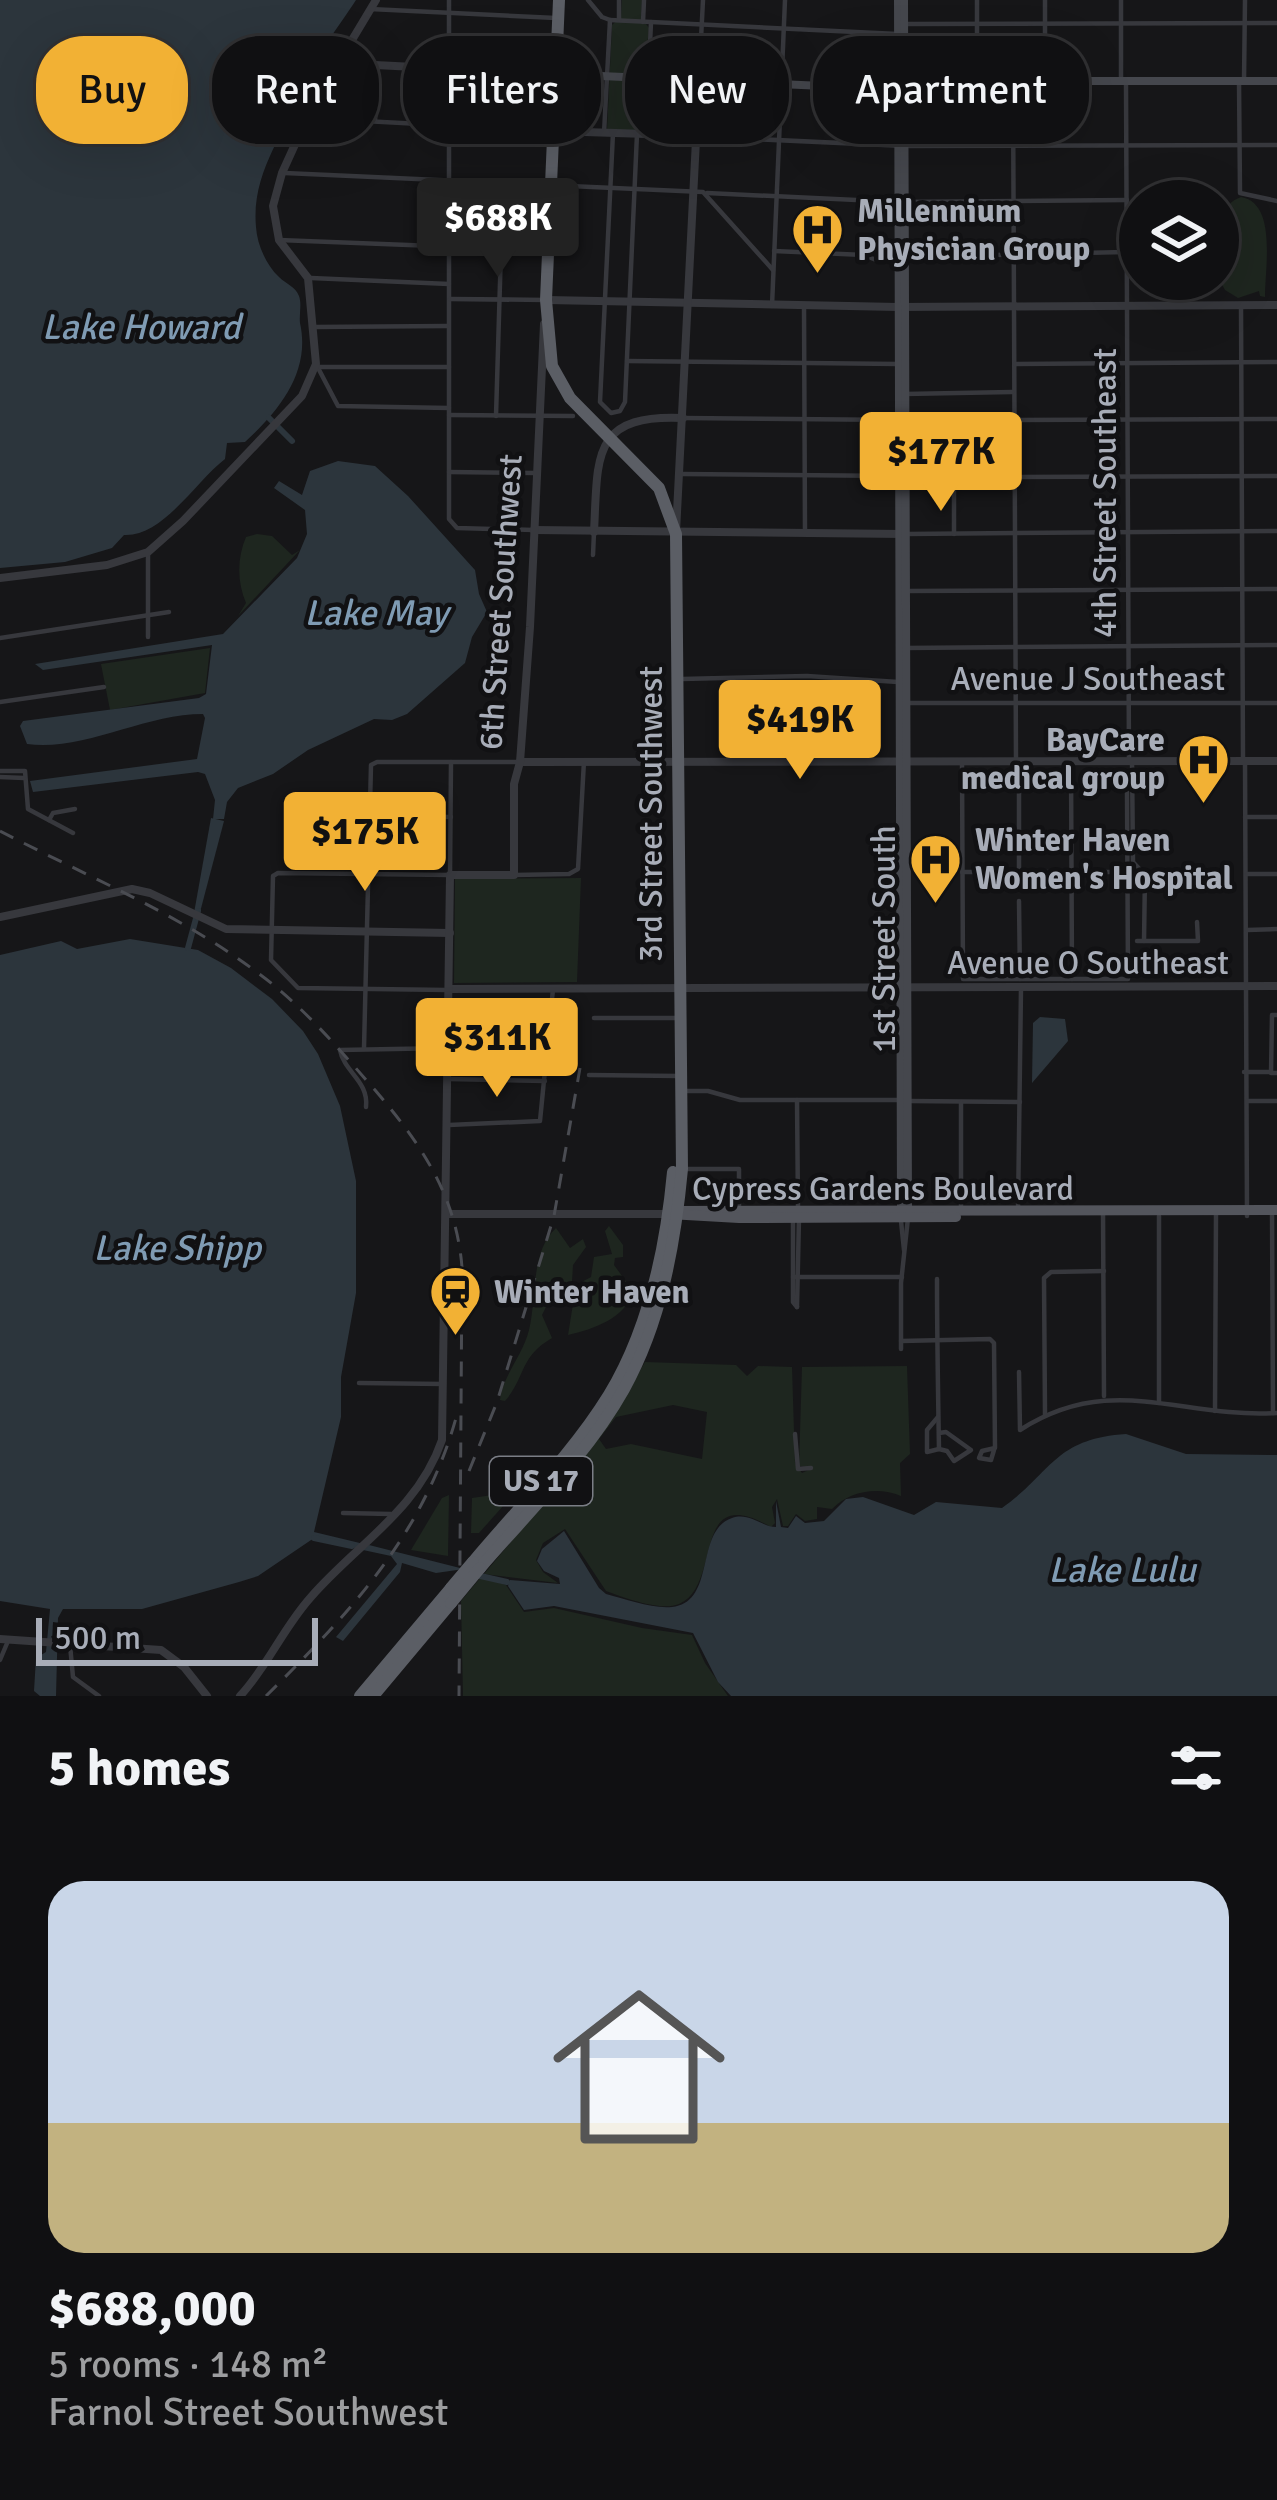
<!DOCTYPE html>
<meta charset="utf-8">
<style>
body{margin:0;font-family:Signika,sans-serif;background:#19191b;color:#f1f3f6;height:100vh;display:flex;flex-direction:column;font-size:45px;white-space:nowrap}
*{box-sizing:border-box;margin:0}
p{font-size:39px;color:#9c9d9f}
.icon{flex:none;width:66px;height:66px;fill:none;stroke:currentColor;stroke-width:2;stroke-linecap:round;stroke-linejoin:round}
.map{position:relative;height:1696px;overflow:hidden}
.side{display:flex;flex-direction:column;background:#101012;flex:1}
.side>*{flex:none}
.top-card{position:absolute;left:36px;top:36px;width:1206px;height:108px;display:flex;gap:24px}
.tools{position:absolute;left:1119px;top:180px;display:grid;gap:24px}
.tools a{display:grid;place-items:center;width:120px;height:120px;border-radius:50%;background:#101012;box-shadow:0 12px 48px #0002,0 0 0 3px #303032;font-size:60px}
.scale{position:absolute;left:36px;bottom:30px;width:282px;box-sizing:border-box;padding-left:12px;border:6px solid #a8adb8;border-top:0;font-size:33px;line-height:42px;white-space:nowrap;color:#a8adb8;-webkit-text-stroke:9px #111113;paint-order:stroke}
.price{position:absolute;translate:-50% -102px;padding:0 27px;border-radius:12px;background:#f2b134;color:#111;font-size:39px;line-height:78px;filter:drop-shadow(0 3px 6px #0008)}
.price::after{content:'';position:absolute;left:50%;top:72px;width:36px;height:27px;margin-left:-18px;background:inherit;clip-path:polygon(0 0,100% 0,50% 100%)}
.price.active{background:#222;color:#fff}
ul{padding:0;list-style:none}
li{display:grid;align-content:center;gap:24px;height:636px;padding:0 48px}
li+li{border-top:3px solid #303032}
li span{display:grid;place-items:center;height:372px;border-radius:36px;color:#555}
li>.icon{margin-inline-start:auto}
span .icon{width:216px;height:216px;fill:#fffc;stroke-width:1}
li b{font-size:51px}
h2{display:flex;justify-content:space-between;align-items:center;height:144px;padding:0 48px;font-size:51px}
.tag{padding:0 42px;border-radius:48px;background:#101012;box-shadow:0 12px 48px #0002,0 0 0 3px #303032;font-size:42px;line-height:108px}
.tag.active{background:#f2b134;color:#111}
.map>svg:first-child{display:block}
</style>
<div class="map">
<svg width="1277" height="1696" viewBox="0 0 1277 1696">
<rect width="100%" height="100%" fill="#161618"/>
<!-- green -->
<g fill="#1e261f" fill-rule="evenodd">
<path d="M 622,0 L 642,0 L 641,17 L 649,28 L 639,126 L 643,126 L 642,132 L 607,130 L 612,25 L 621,17 Z"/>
<path d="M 1241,197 C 1277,203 1265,267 1265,297 L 1260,296 L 1259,291 L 1238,298 L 1225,290 L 1220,281 C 1219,254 1210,208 1241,197 Z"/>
<path d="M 257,534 L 272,536 L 292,555 L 300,550 L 238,616 L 246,603 C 237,582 237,558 246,537 Z"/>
<path d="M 210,648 L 205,693 L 110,710 L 101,664 Z"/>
<path d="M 581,878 L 577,982 L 454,983 L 455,879 Z"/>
<path d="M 609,1226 L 623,1245 L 623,1257 L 615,1258 L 614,1265 L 633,1291 C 626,1318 594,1329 568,1335 L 573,1304 L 564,1296 L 548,1303 L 542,1315 L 552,1338 C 519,1357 526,1377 505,1401 L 500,1400 C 503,1375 523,1355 529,1330 C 537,1298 530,1252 556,1228 L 570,1248 L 583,1239 L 586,1247 L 573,1265 L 572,1282 L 578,1284 L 591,1277 L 594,1257 L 612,1254 L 605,1231 Z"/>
<path d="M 645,1362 L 736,1365 L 747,1376 L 758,1366 L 792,1367 L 795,1463 L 802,1473 L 813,1468 L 799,1466 L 802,1367 L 907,1366 L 910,1454 L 900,1463 L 901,1496 C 878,1486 849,1491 832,1509 L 817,1507 L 817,1519 L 805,1521 L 796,1514 L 788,1526 L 783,1526 L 777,1499 L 772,1507 L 775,1523 L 771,1527 C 689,1480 724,1585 679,1604 C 660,1612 623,1597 606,1591 L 565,1529 L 543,1543 L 536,1560 L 543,1572 L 558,1583 L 484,1574 L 604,1431 ZM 673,1405 L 707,1412 L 702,1459 L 631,1444 L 606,1449 L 599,1439 L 616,1417 Z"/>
<path d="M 506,1493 L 513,1495 L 479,1533 L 471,1533 L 472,1498 Z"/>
<path d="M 449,1495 L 448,1556 L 411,1550 L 442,1498 Z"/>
<path d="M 481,1577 L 506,1585 L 524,1612 L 554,1608 L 642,1628 L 692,1635 L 705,1663 L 728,1696 L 463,1696 L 461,1601 Z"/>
</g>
<!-- water -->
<g fill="#2c353c">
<path d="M 0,0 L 356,0 C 340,25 316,54 309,81 L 301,86 C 286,135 251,171 256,227 C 257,244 266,265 279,277 C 286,284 295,286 299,296 C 302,304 299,314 300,323 C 311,372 279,411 245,442 L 227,443 L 225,459 C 196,481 163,537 124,535 L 112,548 L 65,562 L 0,568 Z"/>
<path d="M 338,461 L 375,466 L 408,496 L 475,570 L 479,594 L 487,612 L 472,637 L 465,663 L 407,714 L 392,720 L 374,719 L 308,750 L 273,774 L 238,788 L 227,802 L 224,819 L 213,819 L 215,800 L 205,774 L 198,772 L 33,792 L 30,781 L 197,759 L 205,718 L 203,714 C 144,714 82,752 27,744 L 20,726 L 23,721 L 199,698 L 206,694 L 212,645 L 43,670 L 35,664 L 223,634 L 297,558 L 307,534 L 305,510 L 274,488 L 279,481 L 302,495 L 310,471 Z"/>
<path d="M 211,818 L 224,821 L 199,916 L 194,913 Z"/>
<path d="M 130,939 L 198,950 L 231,968 L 272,999 L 303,1031 L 318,1054 L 340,1106 L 356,1181 L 356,1293 L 341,1377 L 341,1417 L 314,1532 L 364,1544 L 359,1549 L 314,1538 L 258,1576 L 239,1582 L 142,1609 L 63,1609 L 58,1618 L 56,1696 L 40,1696 L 34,1691 L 36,1658 L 46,1652 L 50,1609 L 0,1601 L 0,955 L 61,941 L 77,949 Z"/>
<path d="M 1040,1017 L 1065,1019 L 1068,1041 L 1032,1083 L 1033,1023 Z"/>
<path d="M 1126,1434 L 1186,1454 L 1277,1455 L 1277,1696 L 731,1696 L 718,1682 L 693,1633 L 554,1606 L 524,1610 L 508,1586 L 510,1580 L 560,1584 L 559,1578 L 544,1571 L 537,1561 L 542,1549 L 564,1531 L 599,1588 L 606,1594 C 626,1599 652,1609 672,1607 C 717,1602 694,1531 732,1518 C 749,1512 762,1527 776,1527 L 776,1501 L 781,1527 L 788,1528 L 796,1516 L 805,1523 L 824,1521 L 846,1499 L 863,1497 L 914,1515 L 936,1502 L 1002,1508 C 1052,1473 1053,1439 1126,1434 Z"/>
<path d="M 369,1545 L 464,1569 L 436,1573 L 402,1563 L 400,1572 L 343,1641 L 336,1637 L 397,1564 L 391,1556 L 363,1550 Z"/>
</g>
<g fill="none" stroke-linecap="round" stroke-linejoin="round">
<!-- canal -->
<g stroke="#2c353c" stroke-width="6">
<path d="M 269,418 L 292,441"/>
<path d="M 188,948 L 198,911"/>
<path d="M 314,1538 L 352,1546"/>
<path d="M 476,1575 L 507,1582"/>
</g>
<!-- minor -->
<g stroke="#37383d" stroke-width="4.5">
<path d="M 449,0 L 449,519 L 457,528 L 534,530"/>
<path d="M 588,0 L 602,17 L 610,20"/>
<path d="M 1045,0 L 1045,81"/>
<path d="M 370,9 L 556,18"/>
<path d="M 610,20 L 898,34"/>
<path d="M 619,20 L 619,0"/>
<path d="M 643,22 L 644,0"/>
<path d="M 651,22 L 646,134 L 905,146 L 1277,145"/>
<path d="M 905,24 L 1277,23"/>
<path d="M 699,78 L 703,0"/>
<path d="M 1121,78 L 1121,0"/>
<path d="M 977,81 L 977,0"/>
<path d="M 1239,81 L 1240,193 L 1277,201"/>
<path d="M 1244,81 L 1245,0"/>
<path d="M 1013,82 L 1016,761"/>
<path d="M 1126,83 L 1129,761"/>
<path d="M 307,118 L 553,131"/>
<path d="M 375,121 L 378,66"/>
<path d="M 604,133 L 610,20"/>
<path d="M 613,133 L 600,402 L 611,413 L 620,411 L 625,402 L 637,134"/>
<path d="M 285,173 L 703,192 L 773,270"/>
<path d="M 707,193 L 898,202 L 1127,200"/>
<path d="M 279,240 L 486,248 L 548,245"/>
<path d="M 774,251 L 864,255 L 876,260 L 900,261"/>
<path d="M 903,257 L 1125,252"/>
<path d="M 311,278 L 449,284"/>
<path d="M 450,299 L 546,300"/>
<path d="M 1241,305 L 1243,760"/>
<path d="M 772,306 L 785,0"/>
<path d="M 804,306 L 805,534"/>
<path d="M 314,327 L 447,326"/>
<path d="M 627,361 L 898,364"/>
<path d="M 316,364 L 338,406 L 449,408"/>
<path d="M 1015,364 L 1277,362"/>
<path d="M 320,367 L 449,367"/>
<path d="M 904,394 L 1012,392"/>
<path d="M 449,415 L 573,416"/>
<path d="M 496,416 L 503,183"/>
<path d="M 683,418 L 900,420"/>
<path d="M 1015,420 L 1277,419"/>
<path d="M 907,443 L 1015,442"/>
<path d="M 449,472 L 537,473"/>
<path d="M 682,474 L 898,476"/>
<path d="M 1015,477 L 1277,476"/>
<path d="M 906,534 L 1277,531"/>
<path d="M 954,534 L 954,444"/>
<path d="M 148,553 L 148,637"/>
<path d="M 593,555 L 594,532"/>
<path d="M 905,591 L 1277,589"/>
<path d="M 0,638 L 169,612"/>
<path d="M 905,648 L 1277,645"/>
<path d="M 682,679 L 807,676 L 898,682"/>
<path d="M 0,702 L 104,687"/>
<path d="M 905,703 L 1277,703"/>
<path d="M 1245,760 L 1247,1216"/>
<path d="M 962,761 L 963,979 L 1128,979 L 1127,792"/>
<path d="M 1132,761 L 1133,862 L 1145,875 L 1144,941"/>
<path d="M 1019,763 L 1019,872"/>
<path d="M 1071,763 L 1072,979"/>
<path d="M 0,771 L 25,771 L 28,809 L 73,833"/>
<path d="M 0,777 L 24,778"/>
<path d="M 299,814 L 451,817"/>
<path d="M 1245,817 L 1277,817"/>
<path d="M 49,820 L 53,813 L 75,809"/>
<path d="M 962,872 L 1128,872"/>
<path d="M 1247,874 L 1277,874"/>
<path d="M 514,875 L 569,874 L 578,869 L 584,761"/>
<path d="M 1019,901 L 1020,979"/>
<path d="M 1247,930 L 1277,929"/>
<path d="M 1137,941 L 1198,941 L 1197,922"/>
<path d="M 448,990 L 298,988 L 271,960 L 273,876 L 278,873 L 450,875 L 451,762"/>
<path d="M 1277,1015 L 1272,1015 L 1271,1073 L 1277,1073"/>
<path d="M 594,1018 L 678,1018"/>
<path d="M 449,1033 L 551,1034"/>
<path d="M 364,1048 L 371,765 L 377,762 L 519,762"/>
<path d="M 1244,1072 L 1269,1072"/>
<path d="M 589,1075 L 679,1076"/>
<path d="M 449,1079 L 545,1081"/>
<path d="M 685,1091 L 708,1091 L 740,1100 L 900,1100"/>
<path d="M 797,1100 L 798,1209"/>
<path d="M 909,1101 L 1020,1102"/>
<path d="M 1247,1101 L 1277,1101"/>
<path d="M 366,1107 C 369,1081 344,1072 340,1050 L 449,1048"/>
<path d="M 449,1125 L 540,1121 L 553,989"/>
<path d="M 683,1169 L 739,1169 L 739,1210"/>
<path d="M 961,1210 L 961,1102"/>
<path d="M 1018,1210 L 1021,988"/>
<path d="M 1103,1210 L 1104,1396"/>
<path d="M 1272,1210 L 1273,1413"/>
<path d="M 793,1218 L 793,1302 L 797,1307"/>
<path d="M 901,1221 L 904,1250"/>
<path d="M 793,1277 L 902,1277"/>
<path d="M 937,1279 C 937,1336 938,1392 939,1449 L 947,1451 L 954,1461 L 971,1450 L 946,1432 L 939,1433"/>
<path d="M 797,1307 L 799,1218"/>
<path d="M 901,1341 L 990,1339 L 994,1343 L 995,1448 L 982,1451 L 979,1458 L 991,1460 L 994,1450"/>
<path d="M 901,1349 L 901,1283 L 908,1218"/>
<path d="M 1019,1372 L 1020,1430 C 1112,1371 1180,1419 1277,1413"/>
<path d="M 359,1383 L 444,1384"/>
<path d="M 1159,1403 L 1159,1216"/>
<path d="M 1215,1411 L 1216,1213"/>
<path d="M 1045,1415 L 1044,1278 L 1051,1272 L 1104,1271"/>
<path d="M 938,1417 L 927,1430 L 927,1452 L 939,1449"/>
<path d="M 795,1434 L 798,1469 L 811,1468"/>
<path d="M 343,1513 L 391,1514"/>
<path d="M 70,1645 L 73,1677 L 99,1696"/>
<path d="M 0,1660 L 8,1641"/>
</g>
<!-- tertiary -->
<g stroke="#37383d" stroke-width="8">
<path d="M 335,63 L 555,74"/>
<path d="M 554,131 L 646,134"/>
<path d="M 547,300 L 898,307 L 1277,305"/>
<path d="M 534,530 L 904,534"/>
<path d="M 594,532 C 598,456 591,414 683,418"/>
<path d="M 676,532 L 699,81"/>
<path d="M 0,578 L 107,565 L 148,552 L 183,521 L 302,396 L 316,364 L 308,278 L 279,240 L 273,206 L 282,173 L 313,105 L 376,0"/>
<path d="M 520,762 L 1277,761"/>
<path d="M 0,917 L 132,889 L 150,893 L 226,929 L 450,933"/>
<path d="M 450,989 L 1277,986"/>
<path d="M 447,1214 L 668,1214"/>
<path d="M 0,1639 L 161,1650 L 184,1667 L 207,1696"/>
<path d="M 240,1696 C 268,1666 283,1628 311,1597 C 357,1544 418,1510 442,1440 L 450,875 L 514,875 L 514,784 L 520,762 L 530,627 L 544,324"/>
</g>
<!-- secondary -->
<g stroke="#45474d" stroke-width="8">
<path d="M 898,0 L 901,1210"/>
<path d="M 904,0 L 908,1210"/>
<path d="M 556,74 L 891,89 L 910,83 L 946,81 L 1277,81"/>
</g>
<!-- primary -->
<g stroke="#53555c" stroke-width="10">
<path d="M 675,1211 L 1277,1210"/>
<path d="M 669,1214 L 739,1218 L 956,1217"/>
</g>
<!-- trunk -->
<g stroke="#5b5e65" stroke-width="12">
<path d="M 473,1562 C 518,1508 572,1455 609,1395 C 649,1329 666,1248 673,1172"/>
<path d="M 480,1568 C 529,1511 587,1455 624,1389 C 661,1322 675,1245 682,1169 L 676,534 L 659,488 L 570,398 L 552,366 L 546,300 L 559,0"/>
<path d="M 360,1696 L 451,1588"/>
<path d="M 373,1696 L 451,1603"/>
</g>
<!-- rail -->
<g stroke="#4a4c52" stroke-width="3" stroke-dasharray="15 12" stroke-linecap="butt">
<path d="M 0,831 C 86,876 180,914 258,973 C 303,1006 338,1048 375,1090 C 421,1144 456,1195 462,1267 L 459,1696"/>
<path d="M 469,1471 L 497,1402 L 554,1216 L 580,1068"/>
<path d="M 266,1696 C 350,1613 423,1535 456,1418"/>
</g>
<!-- trunk-bridge -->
<g stroke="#5b5e65" stroke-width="12">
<path d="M 451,1588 L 473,1562"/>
<path d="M 451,1603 L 480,1568"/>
</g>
</g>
<!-- icons -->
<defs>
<symbol id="hospital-pin" viewBox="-11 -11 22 30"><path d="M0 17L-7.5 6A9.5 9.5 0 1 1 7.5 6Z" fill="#f2b134" stroke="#111113"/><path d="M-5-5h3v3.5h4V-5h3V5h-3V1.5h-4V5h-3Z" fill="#111"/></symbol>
<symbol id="station-pin" viewBox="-11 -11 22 30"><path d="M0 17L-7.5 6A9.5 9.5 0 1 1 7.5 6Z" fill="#f2b134" stroke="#111113"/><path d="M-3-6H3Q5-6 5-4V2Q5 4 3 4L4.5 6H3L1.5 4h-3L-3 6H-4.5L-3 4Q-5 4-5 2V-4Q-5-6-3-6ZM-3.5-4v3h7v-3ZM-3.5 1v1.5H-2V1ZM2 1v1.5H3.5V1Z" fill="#111"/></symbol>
</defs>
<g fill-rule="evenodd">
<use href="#hospital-pin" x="788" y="200" width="59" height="81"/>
<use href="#hospital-pin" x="1174" y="730" width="59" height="81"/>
<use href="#hospital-pin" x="906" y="830" width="59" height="81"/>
<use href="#station-pin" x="426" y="1262" width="59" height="81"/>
</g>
<g text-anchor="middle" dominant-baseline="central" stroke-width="9" stroke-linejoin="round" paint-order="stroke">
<!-- shield labels -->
<rect fill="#111113" stroke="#7b7e86" stroke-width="3" x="490" y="1457" width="102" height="48" rx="9"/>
<g font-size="30" font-weight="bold" fill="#a8adb8">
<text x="541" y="1481">US 17</text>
</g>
<!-- poi labels -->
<g font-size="33" font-weight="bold" fill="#a8adb8" stroke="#111113" text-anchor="start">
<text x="857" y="211">Millennium<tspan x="857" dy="38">Physician Group</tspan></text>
<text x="1165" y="740" text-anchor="end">BayCare<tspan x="1165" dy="38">medical group</tspan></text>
<text x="975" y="840">Winter Haven<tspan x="975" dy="38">Women's Hospital</tspan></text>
<text x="494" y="1292">Winter Haven</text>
</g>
<!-- street labels -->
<g font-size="33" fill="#a8adb8" stroke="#111113">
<text transform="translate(1105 493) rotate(-90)">4th Street Southeast</text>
<text transform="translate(501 602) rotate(-86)">6th Street Southwest</text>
<text x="1088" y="679">Avenue J Southeast</text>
<text transform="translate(651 814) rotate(-90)">3rd Street Southwest</text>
<text transform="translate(884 939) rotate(-90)">1st Street South</text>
<text x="1088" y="963">Avenue O Southeast</text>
<text x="883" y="1189">Cypress Gardens Boulevard</text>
</g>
<!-- water labels -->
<g font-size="36" font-style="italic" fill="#7f9bb3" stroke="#111113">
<text x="141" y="327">Lake Howard</text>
<text x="376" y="613">Lake May</text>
<text x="177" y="1248">Lake Shipp</text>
<text x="1122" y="1570">Lake Lulu</text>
</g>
</g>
</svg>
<div class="tools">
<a><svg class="icon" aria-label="layers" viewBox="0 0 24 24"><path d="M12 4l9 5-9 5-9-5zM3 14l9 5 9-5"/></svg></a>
</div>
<div class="scale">500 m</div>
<b class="price active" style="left:498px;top:280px">$688K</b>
<b class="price" style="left:941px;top:514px">$177K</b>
<b class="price" style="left:800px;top:782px">$419K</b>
<b class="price" style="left:365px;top:894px">$175K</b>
<b class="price" style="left:497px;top:1100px">$311K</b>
<div class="top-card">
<a class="tag active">Buy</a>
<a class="tag">Rent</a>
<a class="tag">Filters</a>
<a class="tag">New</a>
<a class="tag">Apartment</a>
</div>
</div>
<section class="side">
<h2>5 homes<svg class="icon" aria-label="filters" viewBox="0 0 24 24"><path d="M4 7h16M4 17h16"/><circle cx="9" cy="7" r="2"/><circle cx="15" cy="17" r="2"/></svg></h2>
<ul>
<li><span style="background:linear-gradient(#c9d6e8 65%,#c2b280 0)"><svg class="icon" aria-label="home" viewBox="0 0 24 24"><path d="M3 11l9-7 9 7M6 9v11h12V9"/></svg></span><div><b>$688,000</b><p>5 rooms · 148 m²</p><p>Farnol Street Southwest</p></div></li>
</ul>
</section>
